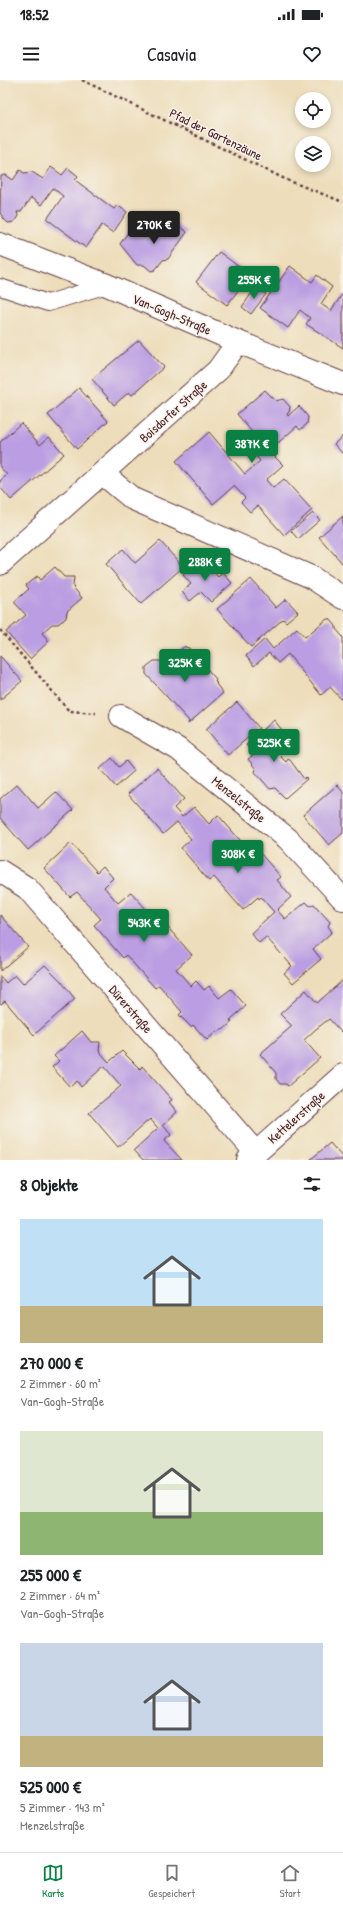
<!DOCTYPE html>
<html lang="de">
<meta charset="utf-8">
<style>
body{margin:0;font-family:"Patrick Hand",sans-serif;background:#f2f2f2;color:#202124;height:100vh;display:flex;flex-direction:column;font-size:15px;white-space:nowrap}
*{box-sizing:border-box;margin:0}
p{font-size:13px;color:#757577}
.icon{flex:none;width:22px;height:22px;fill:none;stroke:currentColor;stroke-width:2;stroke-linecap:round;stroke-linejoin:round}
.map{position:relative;height:1080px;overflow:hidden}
.details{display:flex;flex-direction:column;background:#fff;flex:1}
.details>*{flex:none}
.tools{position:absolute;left:295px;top:12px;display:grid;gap:8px}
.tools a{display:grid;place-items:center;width:36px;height:36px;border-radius:50%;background:#fff;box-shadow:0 2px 6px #0003;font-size:20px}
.price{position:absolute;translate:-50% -34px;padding:0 9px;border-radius:4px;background:#0b8043;color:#fff;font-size:13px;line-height:26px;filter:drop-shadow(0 1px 2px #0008)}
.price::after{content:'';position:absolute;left:50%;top:24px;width:12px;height:9px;margin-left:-6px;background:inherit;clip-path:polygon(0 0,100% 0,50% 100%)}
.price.active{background:#222;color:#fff}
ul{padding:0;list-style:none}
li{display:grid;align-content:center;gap:8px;height:212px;padding:0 20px}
li span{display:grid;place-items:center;height:124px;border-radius:0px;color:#555}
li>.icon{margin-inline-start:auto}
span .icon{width:72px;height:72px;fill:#fffc;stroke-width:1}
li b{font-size:17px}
h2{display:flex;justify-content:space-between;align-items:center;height:48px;padding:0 20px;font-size:17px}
.status{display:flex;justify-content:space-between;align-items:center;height:28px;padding:0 20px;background:#fff;direction:ltr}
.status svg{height:11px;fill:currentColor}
header{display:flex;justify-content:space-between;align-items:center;height:52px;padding:0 20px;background:#fff;font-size:18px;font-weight:600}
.menu{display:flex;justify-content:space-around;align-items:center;height:56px;border-top:1px solid #e0e0e0;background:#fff;font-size:11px;color:#757577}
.menu a{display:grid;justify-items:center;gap:2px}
.menu .active{color:#0b8043}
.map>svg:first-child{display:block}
</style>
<div class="status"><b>18:52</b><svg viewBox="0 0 49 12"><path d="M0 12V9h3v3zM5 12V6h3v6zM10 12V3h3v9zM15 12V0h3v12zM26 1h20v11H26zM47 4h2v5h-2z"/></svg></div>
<header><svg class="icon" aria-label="menu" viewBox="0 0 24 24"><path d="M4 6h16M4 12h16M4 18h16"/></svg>Casavia<svg class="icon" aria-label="heart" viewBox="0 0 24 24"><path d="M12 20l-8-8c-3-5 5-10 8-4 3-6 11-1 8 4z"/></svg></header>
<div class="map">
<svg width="343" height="1080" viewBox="0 0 343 1080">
<rect width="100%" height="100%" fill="#f7f3e8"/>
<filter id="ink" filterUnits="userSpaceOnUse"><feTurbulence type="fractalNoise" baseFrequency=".025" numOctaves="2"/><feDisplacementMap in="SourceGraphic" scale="8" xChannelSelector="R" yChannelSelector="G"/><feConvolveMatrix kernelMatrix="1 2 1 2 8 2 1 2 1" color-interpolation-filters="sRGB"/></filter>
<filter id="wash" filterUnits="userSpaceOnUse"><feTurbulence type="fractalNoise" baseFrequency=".012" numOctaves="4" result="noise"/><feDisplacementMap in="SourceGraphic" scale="16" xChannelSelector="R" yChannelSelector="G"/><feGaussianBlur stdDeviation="0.9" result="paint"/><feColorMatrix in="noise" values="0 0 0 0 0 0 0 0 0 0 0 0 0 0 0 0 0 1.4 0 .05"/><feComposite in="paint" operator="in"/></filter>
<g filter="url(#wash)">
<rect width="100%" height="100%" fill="#edddba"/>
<g id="blocks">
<!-- building -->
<g fill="#ba9de2">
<path d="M 51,87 L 62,95 L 68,88 L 78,96 L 75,100 L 114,129 L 117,125 L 127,132 L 113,153 L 102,145 L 86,168 L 47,139 L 63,116 L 53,108 L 41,125 L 31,118 L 21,132 L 17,132 L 18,136 L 14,142 L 8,143 L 4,139 L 0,133 L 1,96 L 6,95 L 13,100 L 20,90 L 24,93 L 32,92 L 43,99 Z"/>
<path d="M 169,139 L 187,152 L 168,179 L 163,180 L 155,190 L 151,191 L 144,185 L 137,185 L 120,164 L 129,151 L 145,158 Z"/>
<path d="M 219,172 L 250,195 L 227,225 L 196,202 Z"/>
<path d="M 290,186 L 312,202 L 317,195 L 332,207 L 321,224 L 331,231 L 343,213 L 343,268 L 306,244 L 310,238 L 300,230 L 288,248 L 260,228 Z"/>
<path d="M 256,207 L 266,214 L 251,234 L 242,227 Z"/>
<path d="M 139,260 L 164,287 L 132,315 L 129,312 L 114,325 L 92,299 Z"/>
<path d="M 79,308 L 108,341 L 77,369 L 48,335 Z"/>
<path d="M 265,310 L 276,321 L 283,319 L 290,327 L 289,332 L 287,334 L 288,336 L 299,326 L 308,337 L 307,344 L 300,350 L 297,346 L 269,371 L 283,385 L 266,400 L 273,408 L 284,399 L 312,430 L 284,455 L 258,426 L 250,432 L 241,422 L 245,418 L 234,406 L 213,424 L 176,381 L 209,352 L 245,394 L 260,381 L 248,366 L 257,358 L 237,334 Z"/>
<path d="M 21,343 L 40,365 L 49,357 L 64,374 L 11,420 L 0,407 L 0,401 L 7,395 L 0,387 L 0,362 Z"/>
<path d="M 343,356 L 343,374 L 334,364 Z"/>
<path d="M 313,433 L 320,440 L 298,459 L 291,451 Z"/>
<path d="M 343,436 L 343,484 L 319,457 Z"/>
<path d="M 160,461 L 183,487 L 141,524 L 106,484 L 123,469 L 135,483 Z"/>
<path d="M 201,479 L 218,497 L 223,493 L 232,503 L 211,522 L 201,512 L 190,521 L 182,512 L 191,504 L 183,495 Z"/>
<path d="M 55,487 L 64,497 L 74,497 L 73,507 L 82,518 L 67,531 L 66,538 L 58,544 L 52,544 L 42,553 L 49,561 L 30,579 L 6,552 L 26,535 L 14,522 L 29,509 L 26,505 L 37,496 L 40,500 Z"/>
<path d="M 251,499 L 276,528 L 286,519 L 298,532 L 286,542 L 283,539 L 251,567 L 217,529 Z"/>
<path d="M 327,539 L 330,539 L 336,546 L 336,549 L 343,557 L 343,621 L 330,607 L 321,615 L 288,574 L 278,583 L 269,573 L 254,586 L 246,576 L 265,559 L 273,569 L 297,548 L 305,557 Z"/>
<path d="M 185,566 L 185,567 L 189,568 L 196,576 L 196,580 L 203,584 L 204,590 L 208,590 L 216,599 L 215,602 L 217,603 L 216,604 L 223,613 L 188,644 L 189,641 L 146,594 L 146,587 L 154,581 L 160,581 L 163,584 Z"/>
<path d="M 0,576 L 22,601 L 0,620 Z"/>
<path d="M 237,622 L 259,648 L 228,675 L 206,649 Z"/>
<path d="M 274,640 L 282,650 L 267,663 L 286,682 L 288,679 L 290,680 L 304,699 L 306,697 L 307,699 L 285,718 L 275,708 L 270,709 L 255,692 L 256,689 L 248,679 L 255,674 L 246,665 Z"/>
<path d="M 112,678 L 119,687 L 126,681 L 134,691 L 116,707 L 100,689 Z"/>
<path d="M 157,688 L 184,719 L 174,728 L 182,737 L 194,727 L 209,744 L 218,735 L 247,768 L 252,764 L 281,797 L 277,800 L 291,817 L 277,830 L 285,839 L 306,822 L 310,826 L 314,824 L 330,842 L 328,846 L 332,852 L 313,869 L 321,879 L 293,903 L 284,893 L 292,886 L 266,857 L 259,863 L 251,853 L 274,832 L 261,817 L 259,819 L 258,817 L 243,830 L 214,797 L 209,801 L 181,768 L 191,759 L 177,742 L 163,754 L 128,714 Z"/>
<path d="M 17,704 L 38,728 L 56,712 L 73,730 L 28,770 L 0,738 L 0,719 Z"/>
<path d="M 337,705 L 343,712 L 343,753 L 329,765 L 303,735 Z"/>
<path d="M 71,763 L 97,792 L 103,786 L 113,798 L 104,807 L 118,823 L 131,812 L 160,845 L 163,842 L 192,875 L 176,889 L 191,906 L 196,901 L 204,910 L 209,906 L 219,918 L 231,909 L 246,926 L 230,940 L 232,942 L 223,950 L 222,949 L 218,952 L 217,951 L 207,960 L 193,945 L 191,947 L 179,935 L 182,932 L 159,905 L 155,908 L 126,875 L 123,878 L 94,845 L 101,839 L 77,812 L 70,817 L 44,788 Z"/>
<path d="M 0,835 L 28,867 L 0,891 Z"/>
<path d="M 45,885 L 61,901 L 75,919 L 34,955 L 5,921 L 1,924 L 0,923 L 0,896 L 6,903 L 15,895 L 23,904 Z"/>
<path d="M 343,900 L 343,954 L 329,939 L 316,949 L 304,960 L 320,978 L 288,1006 L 286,1004 L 280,1004 L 276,999 L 276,993 L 260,974 L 292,946 L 280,934 L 306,910 L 317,923 Z"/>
<path d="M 82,951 L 91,962 L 100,962 L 99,971 L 109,982 L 122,971 L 140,989 L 142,986 L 172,1020 L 169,1022 L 177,1032 L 163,1045 L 171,1055 L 164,1061 L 182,1080 L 143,1080 L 134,1070 L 158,1048 L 150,1039 L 118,1067 L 89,1033 L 121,1006 L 104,986 L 81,1007 L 77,1001 L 70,1007 L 52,987 L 59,981 L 54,976 Z"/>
<path d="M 330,1063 L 343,1078 L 343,1080 L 310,1080 Z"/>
</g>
</g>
</g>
<g filter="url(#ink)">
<use href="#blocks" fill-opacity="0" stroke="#623c40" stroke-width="1"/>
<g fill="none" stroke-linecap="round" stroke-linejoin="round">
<defs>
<path id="lane" d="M 0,207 L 48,223 L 107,205"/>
<g id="street">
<path d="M 0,164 L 107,205 L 238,262 L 343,304"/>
<path d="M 103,394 L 133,419 L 311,497 L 343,518"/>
<path d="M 0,484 L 218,290 L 238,262"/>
<path d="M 121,636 L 178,669 L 288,759 L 343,819"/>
<path d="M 0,791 L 27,808 L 256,1073"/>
<path d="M 248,1080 L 343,995"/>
</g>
</defs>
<!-- lane casing -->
<use href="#lane" stroke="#623c40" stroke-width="18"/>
<!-- street casing -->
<use href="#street" stroke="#623c40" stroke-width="24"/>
<!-- path -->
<g stroke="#623c40" stroke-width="2.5" stroke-dasharray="3 3" stroke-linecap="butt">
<path d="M 82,0 L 287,100 L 343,122"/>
<path d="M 0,550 L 69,631 L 96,633"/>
</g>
<!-- lane -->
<use href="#lane" stroke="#fff" stroke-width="16"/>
<!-- street -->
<use href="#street" stroke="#fff" stroke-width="22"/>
</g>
</g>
<g text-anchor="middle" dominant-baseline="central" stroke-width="3" stroke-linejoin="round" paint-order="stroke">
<!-- street labels -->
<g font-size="13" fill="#4a1f2b" stroke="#f7f3e8">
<text transform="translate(216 54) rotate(26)">Pfad der Gartenzäune</text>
<text transform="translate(172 234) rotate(23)">Van-Gogh-Straße</text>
<text transform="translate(173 331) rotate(-42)">Boisdorfer Straße</text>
<text transform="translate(239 719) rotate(39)">Menzelstraße</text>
<text transform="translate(131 929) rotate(49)">Dürerstraße</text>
<text transform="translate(296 1037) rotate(-42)">Kettelerstraße</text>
</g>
</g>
</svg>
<div class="tools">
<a><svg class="icon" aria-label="locate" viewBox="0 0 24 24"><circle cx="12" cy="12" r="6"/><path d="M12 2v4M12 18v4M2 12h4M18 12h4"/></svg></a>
<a><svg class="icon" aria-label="layers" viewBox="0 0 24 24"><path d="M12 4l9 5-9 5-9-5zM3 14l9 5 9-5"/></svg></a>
</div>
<b class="price active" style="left:154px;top:165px">270K €</b>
<b class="price" style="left:254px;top:220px">255K €</b>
<b class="price" style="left:252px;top:384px">387K €</b>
<b class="price" style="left:205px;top:502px">288K €</b>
<b class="price" style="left:185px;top:603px">325K €</b>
<b class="price" style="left:274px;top:683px">525K €</b>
<b class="price" style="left:238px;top:794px">308K €</b>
<b class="price" style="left:144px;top:863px">543K €</b>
</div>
<section class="details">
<h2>8 Objekte<svg class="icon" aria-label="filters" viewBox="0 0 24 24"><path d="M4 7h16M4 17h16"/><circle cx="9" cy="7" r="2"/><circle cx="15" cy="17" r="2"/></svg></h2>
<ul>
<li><span style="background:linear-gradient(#bfe0f5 70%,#c2b280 0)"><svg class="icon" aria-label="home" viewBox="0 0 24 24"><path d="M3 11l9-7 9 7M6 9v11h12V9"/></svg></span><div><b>270 000 €</b><p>2 Zimmer · 60 m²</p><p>Van-Gogh-Straße</p></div></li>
<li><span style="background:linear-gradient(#dfe7d0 65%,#8fb573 0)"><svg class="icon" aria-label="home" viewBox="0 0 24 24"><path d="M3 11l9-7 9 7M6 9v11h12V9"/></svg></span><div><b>255 000 €</b><p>2 Zimmer · 64 m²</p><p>Van-Gogh-Straße</p></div></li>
<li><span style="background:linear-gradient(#c9d6e8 75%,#c2b280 0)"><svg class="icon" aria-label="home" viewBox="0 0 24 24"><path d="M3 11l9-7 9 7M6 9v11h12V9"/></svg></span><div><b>525 000 €</b><p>5 Zimmer · 143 m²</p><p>Menzelstraße</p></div></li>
</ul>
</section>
<nav class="menu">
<a class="active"><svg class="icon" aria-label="map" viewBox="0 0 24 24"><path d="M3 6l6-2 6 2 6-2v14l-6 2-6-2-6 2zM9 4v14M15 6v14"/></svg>Karte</a>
<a><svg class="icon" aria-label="saved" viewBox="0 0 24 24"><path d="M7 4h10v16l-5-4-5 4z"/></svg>Gespeichert</a>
<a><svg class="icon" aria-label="home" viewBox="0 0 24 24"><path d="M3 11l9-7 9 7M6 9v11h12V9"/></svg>Start</a>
</nav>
